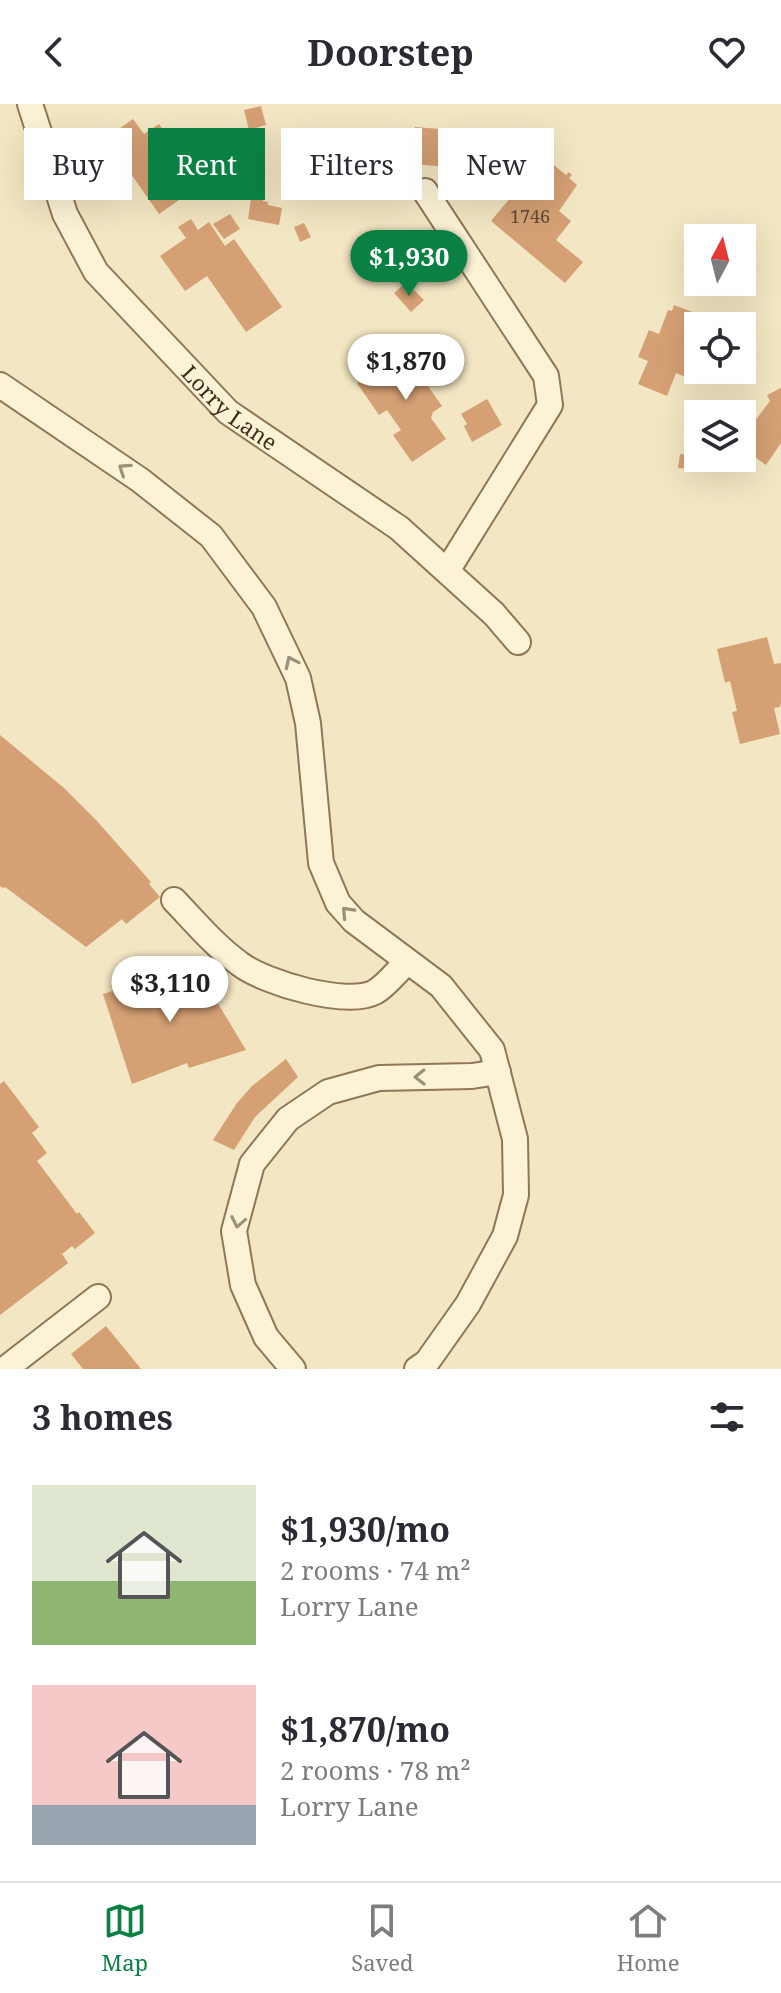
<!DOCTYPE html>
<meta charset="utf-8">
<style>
body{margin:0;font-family:"Noto Serif",serif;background:#f2f2f3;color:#2b2b33;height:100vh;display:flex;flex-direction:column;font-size:30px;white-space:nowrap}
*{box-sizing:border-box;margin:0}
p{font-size:26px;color:#7c7c81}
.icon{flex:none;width:44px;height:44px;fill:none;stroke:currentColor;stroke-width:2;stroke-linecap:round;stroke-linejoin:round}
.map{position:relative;height:1265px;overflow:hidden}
.side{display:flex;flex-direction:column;background:#fff;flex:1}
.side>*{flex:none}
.guide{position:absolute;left:24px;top:24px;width:734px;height:72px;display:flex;gap:16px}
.needle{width:52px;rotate:7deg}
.controls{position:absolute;left:684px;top:120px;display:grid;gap:16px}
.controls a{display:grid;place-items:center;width:72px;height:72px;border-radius:0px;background:#fff;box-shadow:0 8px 32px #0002;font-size:40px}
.price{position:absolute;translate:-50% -68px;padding:0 18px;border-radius:28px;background:#fff;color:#222;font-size:26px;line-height:52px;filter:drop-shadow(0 2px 4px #0008)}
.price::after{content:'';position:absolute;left:50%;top:48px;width:24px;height:18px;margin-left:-12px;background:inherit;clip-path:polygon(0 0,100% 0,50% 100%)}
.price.selected{background:#0b8043;color:#fff}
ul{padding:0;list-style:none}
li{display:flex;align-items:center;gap:24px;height:200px;padding:0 32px}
li span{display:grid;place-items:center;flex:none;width:224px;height:160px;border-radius:0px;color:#555}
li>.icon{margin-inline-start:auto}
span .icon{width:96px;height:96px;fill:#fffc;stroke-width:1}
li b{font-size:34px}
h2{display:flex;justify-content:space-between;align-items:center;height:96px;padding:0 32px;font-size:34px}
.tag{padding:0 28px;border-radius:0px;background:#fff;box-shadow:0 8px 32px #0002;font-size:28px;line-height:72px}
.tag.selected{background:#0b8043;color:#fff}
header{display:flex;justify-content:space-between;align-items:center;height:104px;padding:0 32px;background:#fff;font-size:36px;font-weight:700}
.tab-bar{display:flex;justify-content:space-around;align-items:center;height:112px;border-top:2px solid #e1e1e2;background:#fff;font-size:22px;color:#7c7c81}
.tab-bar a{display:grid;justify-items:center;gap:4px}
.tab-bar .selected{color:#0b8043}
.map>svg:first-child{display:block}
</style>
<header><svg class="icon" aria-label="back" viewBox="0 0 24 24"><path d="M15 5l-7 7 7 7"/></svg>Doorstep<svg class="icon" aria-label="heart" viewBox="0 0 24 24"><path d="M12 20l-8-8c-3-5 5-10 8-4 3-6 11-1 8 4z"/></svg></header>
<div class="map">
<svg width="781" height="1265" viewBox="0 0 781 1265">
<rect width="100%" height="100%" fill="#f3e6c2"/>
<!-- building -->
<g fill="#d5a074">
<path d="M 261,2 L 266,21 L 249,26 L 244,6 Z"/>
<path d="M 133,15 L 144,30 L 159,20 L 173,40 L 168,44 L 196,84 L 159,110 L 106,34 Z"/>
<path d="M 415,23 L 452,26 L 449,63 L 412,60 Z"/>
<path d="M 544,53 L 566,71 L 569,68 L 572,71 L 569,74 L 577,81 L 559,107 L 571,117 L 556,136 L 583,158 L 565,179 L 491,117 Z"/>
<path d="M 256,90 L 264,92 L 263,97 L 268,98 L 268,101 L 282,104 L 279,121 L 248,115 L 251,94 L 255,95 Z"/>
<path d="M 230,110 L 240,125 L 224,135 L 213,120 Z"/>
<path d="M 191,115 L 198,126 L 209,118 L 225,142 L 234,135 L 282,203 L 246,228 L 207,172 L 185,187 L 160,152 L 186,134 L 178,123 Z"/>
<path d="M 304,119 L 311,133 L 300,138 L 294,123 Z"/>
<path d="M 402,182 L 410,190 L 414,186 L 424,196 L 411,208 L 394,189 Z"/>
<path d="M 674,201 L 698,210 L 692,232 L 698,235 L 698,266 L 705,266 L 700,279 L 676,269 L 667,292 L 638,280 L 648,257 L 638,253 L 649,226 L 659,230 L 668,206 L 672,207 Z"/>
<path d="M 409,242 L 426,267 L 420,271 L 442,302 L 433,308 L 431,314 L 446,335 L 412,358 L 393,331 L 401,326 L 387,306 L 379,311 L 357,279 Z"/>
<path d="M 781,284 L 781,339 L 766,361 L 742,344 L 742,334 L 770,297 L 767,291 Z"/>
<path d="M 487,295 L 502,321 L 472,338 L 464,322 L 467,320 L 461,310 Z"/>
<path d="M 680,350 L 694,352 L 692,365 L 678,364 Z"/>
<path d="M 767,533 L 774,560 L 781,559 L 781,599 L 780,603 L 774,604 L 780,630 L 740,640 L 732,608 L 737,607 L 730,577 L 725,579 L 717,545 Z"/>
<path d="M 0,631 L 64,684 L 96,716 L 151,778 L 149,780 L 160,793 L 126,820 L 122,815 L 86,843 L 5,783 L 3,784 L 0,782 Z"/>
<path d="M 193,858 L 246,946 L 189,964 L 187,959 L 132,980 L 103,890 L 169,869 L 168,866 Z"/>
<path d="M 286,955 L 298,973 L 255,1013 L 234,1046 L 213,1036 L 237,999 L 252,982 Z"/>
<path d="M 4,977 L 39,1023 L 32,1029 L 47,1049 L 37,1057 L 77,1110 L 79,1108 L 95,1129 L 75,1145 L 72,1142 L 62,1150 L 68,1159 L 0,1211 L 0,980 Z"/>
<path d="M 106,1222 L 141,1265 L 83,1265 L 71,1250 Z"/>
</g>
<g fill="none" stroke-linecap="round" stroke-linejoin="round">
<defs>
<g id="minor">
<path id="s1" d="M 30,0 L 65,110 L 96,168 L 228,308 L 399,424 L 494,510 L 518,538"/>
<path d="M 425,87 L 546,272 L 550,301 L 447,467"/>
<path d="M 0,281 L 140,376 L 211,432 L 264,503 L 298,574 L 308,619 L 321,759 L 338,799 L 354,817 L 441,882 L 492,946 L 515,1035 L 516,1091 L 505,1132 L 468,1200 L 427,1258 L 417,1265"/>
<path d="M 174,796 C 195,818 215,842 240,860 C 265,879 347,903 375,888 C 387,881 397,867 407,858"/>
<path d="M 5,1265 L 98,1193"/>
<path d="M 293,1265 L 266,1233 L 243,1181 L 234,1127 L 252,1060 L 288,1015 L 328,988 L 379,974 L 472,972 L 498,968"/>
</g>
</defs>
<!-- minor casing -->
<use href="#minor" stroke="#8f7757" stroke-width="28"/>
<!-- minor -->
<use href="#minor" stroke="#fcf3d7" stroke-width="24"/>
</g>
<!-- one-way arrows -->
<defs><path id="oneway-chevron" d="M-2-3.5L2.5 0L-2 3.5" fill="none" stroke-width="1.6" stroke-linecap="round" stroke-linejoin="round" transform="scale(2)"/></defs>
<g stroke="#9c907a">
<use href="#oneway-chevron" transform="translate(124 365) rotate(-146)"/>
<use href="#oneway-chevron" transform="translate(291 558) rotate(-115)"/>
<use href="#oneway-chevron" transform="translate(347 808) rotate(-133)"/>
<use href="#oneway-chevron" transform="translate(420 973) rotate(179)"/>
<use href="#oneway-chevron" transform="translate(238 1118) rotate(101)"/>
</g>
<g text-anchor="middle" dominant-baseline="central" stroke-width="8" stroke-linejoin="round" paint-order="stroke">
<!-- number labels -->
<g font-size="18" fill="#634a33">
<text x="530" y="112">1746</text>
</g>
<!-- street labels -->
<g font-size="22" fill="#3d2e1d" stroke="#f9f0d3">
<text stroke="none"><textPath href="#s1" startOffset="372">Lorry Lane</textPath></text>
</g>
</g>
</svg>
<div class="controls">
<a><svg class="needle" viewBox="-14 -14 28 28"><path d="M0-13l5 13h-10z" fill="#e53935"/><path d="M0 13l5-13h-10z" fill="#7c7c81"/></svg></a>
<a><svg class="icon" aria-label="locate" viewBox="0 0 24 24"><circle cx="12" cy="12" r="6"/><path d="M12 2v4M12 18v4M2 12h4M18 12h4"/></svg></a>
<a><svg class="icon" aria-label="layers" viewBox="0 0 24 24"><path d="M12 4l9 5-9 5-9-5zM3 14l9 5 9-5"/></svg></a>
</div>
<b class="price selected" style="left:409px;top:194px">$1,930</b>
<b class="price" style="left:406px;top:298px">$1,870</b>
<b class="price" style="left:170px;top:920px">$3,110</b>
<div class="guide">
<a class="tag">Buy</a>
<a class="tag selected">Rent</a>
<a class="tag">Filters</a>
<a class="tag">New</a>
</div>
</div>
<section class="side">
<h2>3 homes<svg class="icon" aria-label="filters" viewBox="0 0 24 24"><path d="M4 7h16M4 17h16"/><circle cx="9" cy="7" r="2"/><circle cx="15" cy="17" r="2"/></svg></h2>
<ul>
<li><span style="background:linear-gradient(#dfe7d0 60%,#8fb573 0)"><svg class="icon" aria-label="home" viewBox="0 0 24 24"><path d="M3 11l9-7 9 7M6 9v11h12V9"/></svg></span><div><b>$1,930/mo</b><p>2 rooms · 74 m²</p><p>Lorry Lane</p></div></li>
<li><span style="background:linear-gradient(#f6c9c9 75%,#9aa5b1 0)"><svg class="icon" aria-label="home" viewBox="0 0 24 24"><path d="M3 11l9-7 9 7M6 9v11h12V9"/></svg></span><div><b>$1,870/mo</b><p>2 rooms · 78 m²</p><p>Lorry Lane</p></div></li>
</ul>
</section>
<nav class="tab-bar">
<a class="selected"><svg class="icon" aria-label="map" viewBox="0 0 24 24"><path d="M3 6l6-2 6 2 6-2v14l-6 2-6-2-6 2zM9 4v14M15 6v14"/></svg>Map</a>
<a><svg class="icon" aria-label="saved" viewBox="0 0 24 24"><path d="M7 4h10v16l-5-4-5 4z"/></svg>Saved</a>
<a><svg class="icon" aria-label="home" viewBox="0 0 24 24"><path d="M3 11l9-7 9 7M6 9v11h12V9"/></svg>Home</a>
</nav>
